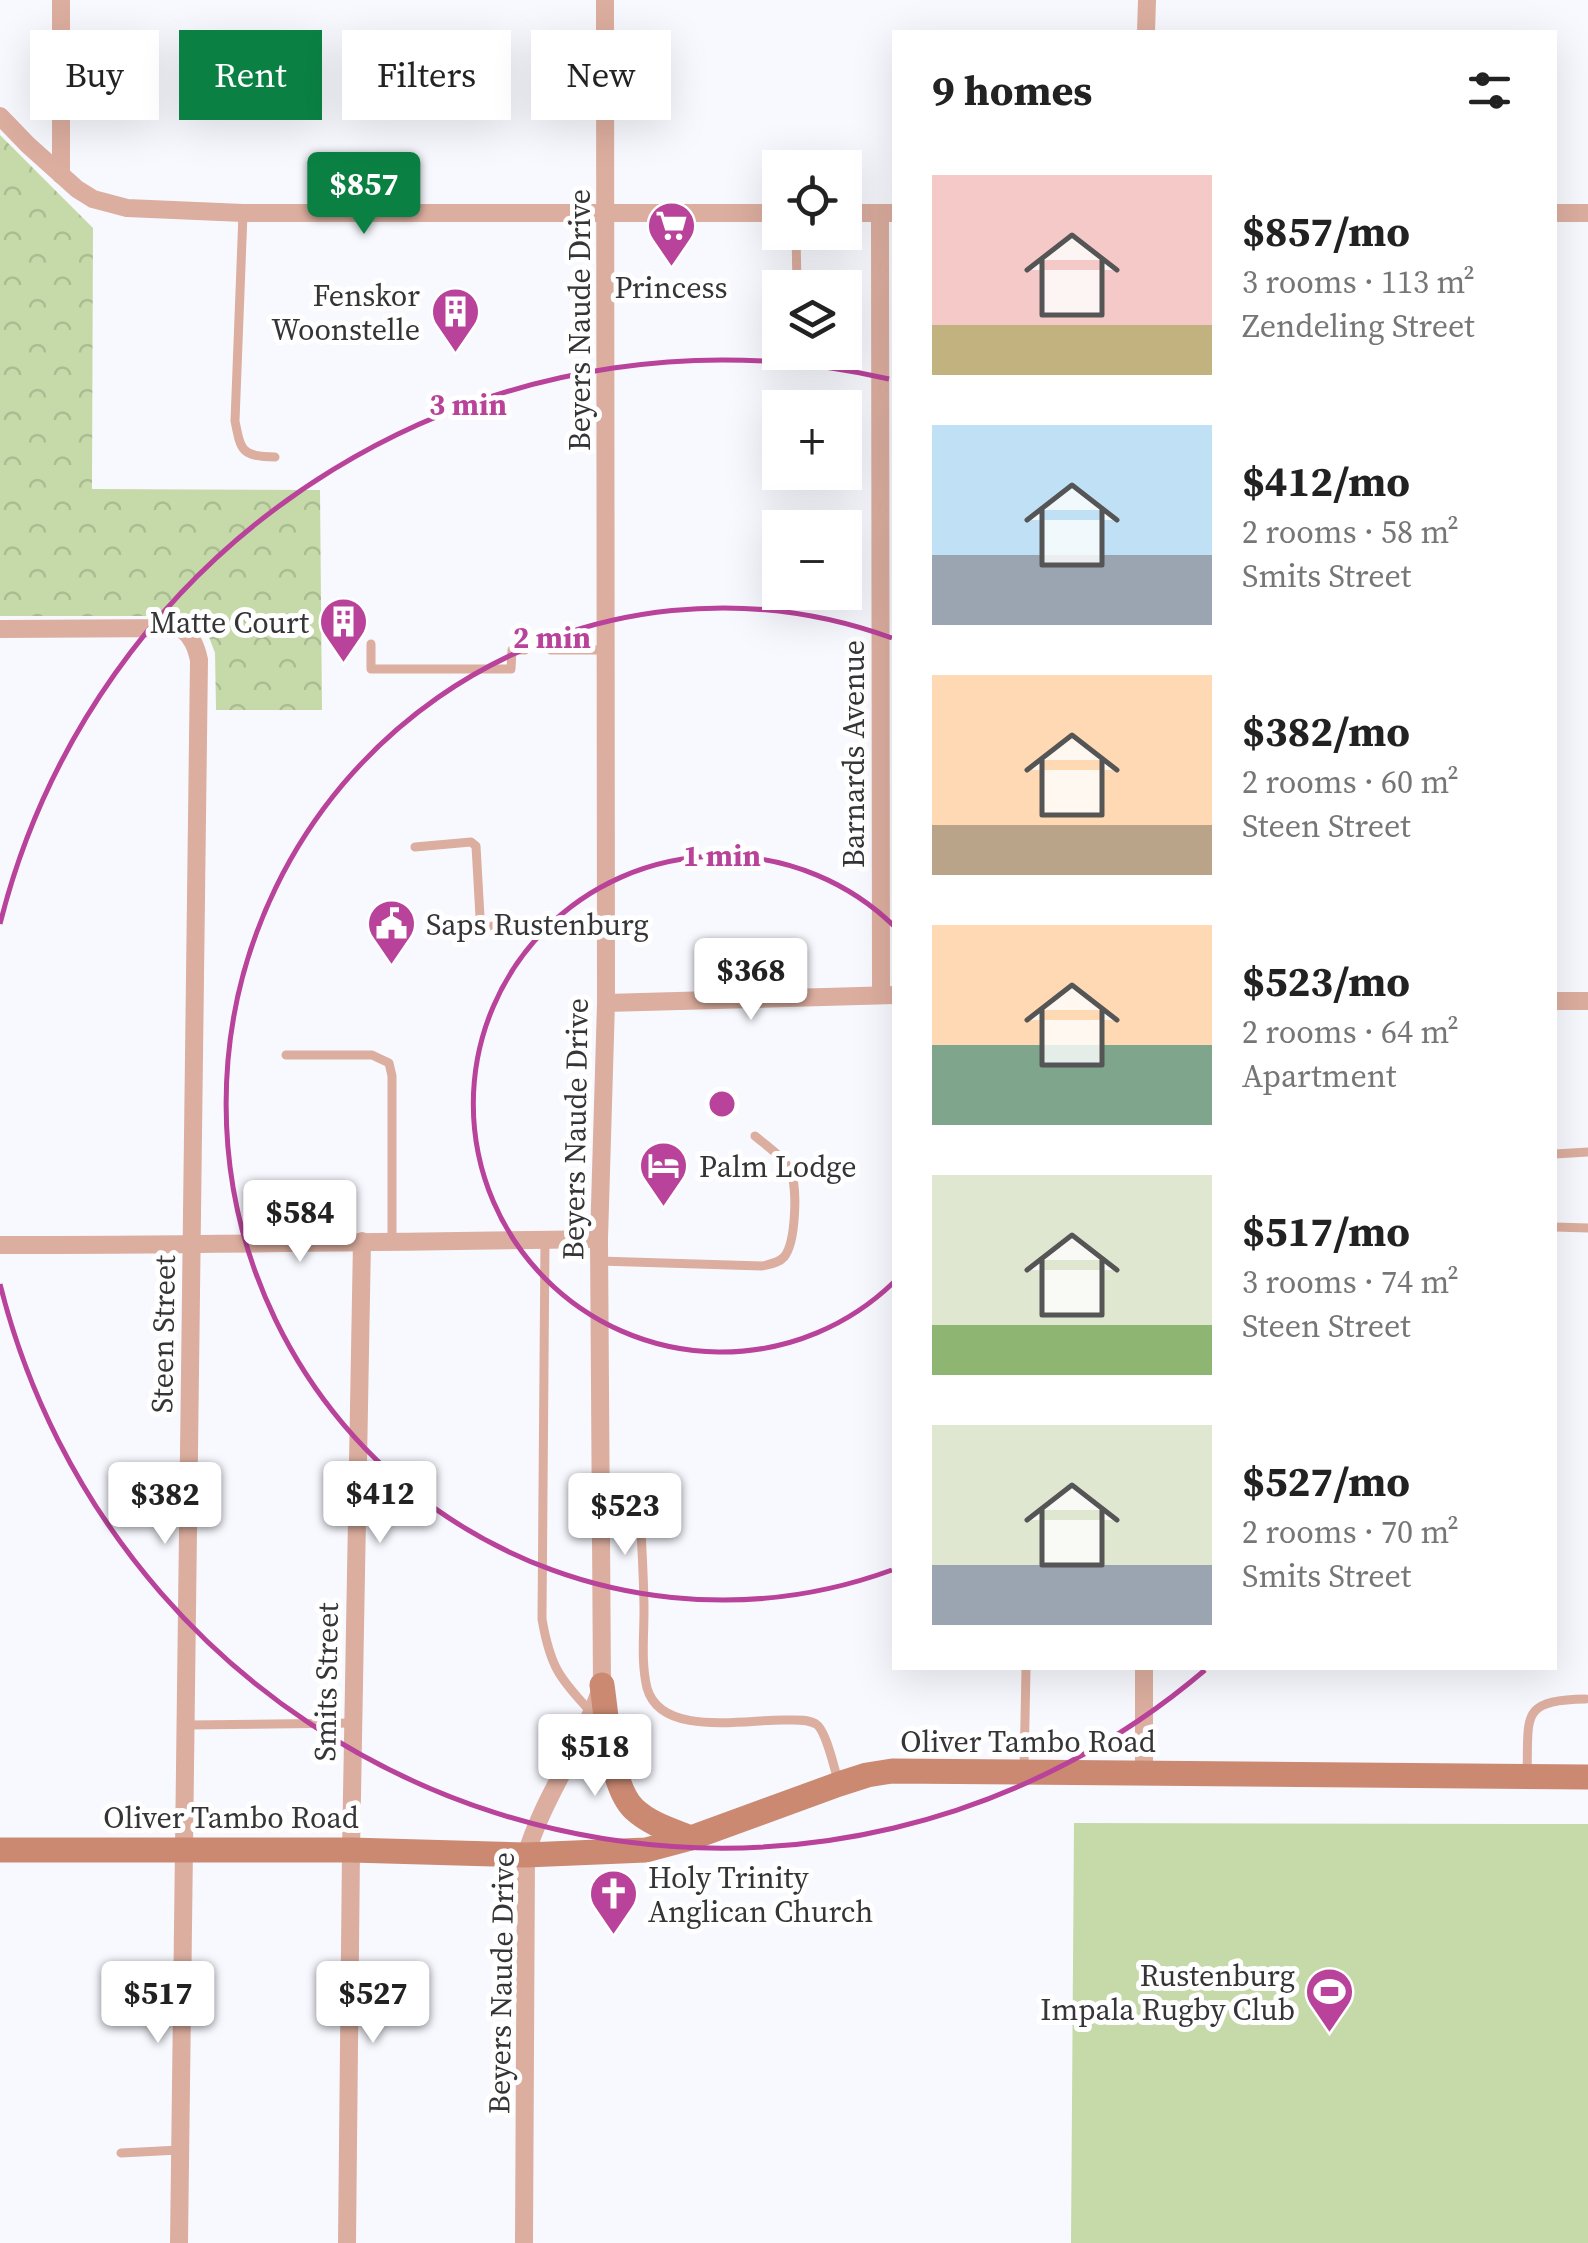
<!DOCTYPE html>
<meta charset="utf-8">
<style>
body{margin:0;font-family:"Source Serif 4",serif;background:#f2f2f2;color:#222;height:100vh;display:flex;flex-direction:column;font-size:38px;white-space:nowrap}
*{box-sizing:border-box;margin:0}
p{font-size:32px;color:#767676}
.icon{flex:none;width:55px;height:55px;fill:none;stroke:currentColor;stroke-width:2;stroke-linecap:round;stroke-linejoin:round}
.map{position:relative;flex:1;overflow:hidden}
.drawer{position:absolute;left:892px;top:30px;width:665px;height:1640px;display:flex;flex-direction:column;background:#fff;border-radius:0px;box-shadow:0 10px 40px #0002}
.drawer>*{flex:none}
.guide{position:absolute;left:30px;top:30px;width:712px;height:90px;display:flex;gap:20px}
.controls{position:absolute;left:762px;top:150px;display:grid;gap:20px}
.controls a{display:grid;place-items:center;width:100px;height:100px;border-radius:0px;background:#fff;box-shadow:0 10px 40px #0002;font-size:50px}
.price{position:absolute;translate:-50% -85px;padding:0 22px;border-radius:10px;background:#fff;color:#222;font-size:32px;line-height:65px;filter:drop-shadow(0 2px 5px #0008)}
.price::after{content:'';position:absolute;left:50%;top:60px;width:30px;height:22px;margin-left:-15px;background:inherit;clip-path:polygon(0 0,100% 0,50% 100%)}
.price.current{background:#0b8043;color:#fff}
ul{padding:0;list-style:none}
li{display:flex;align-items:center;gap:30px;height:250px;padding:0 40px}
li span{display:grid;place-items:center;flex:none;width:280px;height:200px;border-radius:0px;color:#555}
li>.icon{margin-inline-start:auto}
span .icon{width:120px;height:120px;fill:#fffc;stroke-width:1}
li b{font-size:42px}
h2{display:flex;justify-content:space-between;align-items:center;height:120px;padding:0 40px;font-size:42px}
.pill{padding:0 35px;border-radius:0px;background:#fff;box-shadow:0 10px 40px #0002;font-size:35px;line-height:90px}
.pill.current{background:#0b8043;color:#fff}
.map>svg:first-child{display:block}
</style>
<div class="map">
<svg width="1588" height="2243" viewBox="0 0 1588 2243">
<defs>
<pattern id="forest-crowns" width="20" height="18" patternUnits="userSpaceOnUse" patternTransform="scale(2.5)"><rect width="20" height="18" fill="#c6daa9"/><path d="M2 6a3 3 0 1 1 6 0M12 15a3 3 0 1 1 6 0" fill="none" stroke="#abbc92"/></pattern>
</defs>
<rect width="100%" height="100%" fill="#f8f9ff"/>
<!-- forest -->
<path fill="url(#forest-crowns)" d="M 0,135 L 93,228 L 92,489 L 320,490 L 322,710 L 216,710 L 215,653 L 206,629 L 187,616 L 0,616 Z"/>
<!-- garden -->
<path fill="#c6daa9" d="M 1074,1823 L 1588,1824 L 1588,2243 L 1071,2243 Z"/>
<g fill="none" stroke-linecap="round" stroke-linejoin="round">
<!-- lane -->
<g stroke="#dcae9f" stroke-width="9">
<path d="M 243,214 L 235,421 C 241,452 242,456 275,457"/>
<path d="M 796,232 L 797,288"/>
<path d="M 797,361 L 797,352"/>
<path d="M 371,644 L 371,669 L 511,669 L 512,650 L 525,650"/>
<path d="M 551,650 L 606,650"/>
<path d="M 415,847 L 471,842 L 476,846 L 480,917 L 487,926 L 606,931"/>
<path d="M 286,1055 L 372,1055 L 389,1063 L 392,1076 L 392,1242"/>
<path d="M 1555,1154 L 1588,1152"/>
<path d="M 1555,1227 L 1588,1228"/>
<path d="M 545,1240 L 542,1619 C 550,1666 559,1678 591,1712"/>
<path d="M 599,1261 L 762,1266 C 770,1264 779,1263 784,1257 C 796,1243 798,1185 790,1170 C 782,1156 767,1146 755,1136"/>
<path d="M 601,1514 C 618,1514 629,1514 641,1527 C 642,1555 644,1583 644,1611 C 644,1636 641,1663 647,1688 C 661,1738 746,1719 786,1720 C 795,1720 807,1719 816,1724 C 826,1730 834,1768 838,1780"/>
<path d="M 187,1725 L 353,1723"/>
<path d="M 1024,1770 L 1026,1668"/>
<path d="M 1527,1774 C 1529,1716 1519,1700 1586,1699"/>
<path d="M 121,2153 L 179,2150"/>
</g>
<!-- street -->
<g stroke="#dcae9f" stroke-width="18">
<path d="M 61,0 L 61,175"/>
<path d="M 1146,32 L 1147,0"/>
<path d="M 0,116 L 28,145 L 77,189 L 93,199 L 127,208 L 243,213 L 780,213"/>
<path d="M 845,213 L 895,213"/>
<path d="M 880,213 L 881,995"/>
<path d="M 1555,213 L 1588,213"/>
<path d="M 0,629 L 181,628 C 192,637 196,646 199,660 L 179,2243"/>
<path d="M 1555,1001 L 1588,1001"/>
<path d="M 606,1003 L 895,995"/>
<path d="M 0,1245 C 200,1245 399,1242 599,1239"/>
<path d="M 1144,1775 L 1144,1668"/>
<path d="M 347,2243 L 351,1850 L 362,1241"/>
<path d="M 524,2243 L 526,1855 C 544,1795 583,1745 602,1685 L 599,1239 L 606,1003 L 605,0"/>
</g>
<!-- secondary -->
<g stroke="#cb8972" stroke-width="25">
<path d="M 602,1685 C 607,1718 610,1786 634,1809 C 650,1824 671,1830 691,1838"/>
<path d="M 0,1850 L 351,1850 L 526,1855 L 646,1850 L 691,1838 L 839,1784 L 867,1775 L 892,1771 L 1588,1777"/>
</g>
</g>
<!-- distance rings -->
<g fill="none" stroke="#b9439a" stroke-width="5">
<path d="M894 1282A248 248 0 1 1 894 926"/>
<path d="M892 1570A496 496 0 1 1 892 638"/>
<path d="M1205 1670A744 744 0 0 1 0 1284M0 924A744 744 0 0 1 889 379"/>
</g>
<!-- icons -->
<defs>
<symbol id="supermarket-pin" viewBox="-11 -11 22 30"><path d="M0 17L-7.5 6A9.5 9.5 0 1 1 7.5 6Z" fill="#b9439a" stroke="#fff"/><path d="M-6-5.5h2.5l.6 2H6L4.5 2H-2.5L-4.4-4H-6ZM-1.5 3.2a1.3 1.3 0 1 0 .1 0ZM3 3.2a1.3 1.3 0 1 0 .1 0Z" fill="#fff"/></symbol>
<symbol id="building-pin" viewBox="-11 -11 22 30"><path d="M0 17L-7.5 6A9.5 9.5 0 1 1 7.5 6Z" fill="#b9439a" stroke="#fff"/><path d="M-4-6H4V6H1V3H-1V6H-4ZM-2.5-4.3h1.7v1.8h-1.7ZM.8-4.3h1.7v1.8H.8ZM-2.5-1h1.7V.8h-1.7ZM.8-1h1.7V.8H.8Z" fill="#fff"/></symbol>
<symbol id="civic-pin" viewBox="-11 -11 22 30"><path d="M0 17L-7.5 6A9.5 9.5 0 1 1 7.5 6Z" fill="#b9439a" stroke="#fff"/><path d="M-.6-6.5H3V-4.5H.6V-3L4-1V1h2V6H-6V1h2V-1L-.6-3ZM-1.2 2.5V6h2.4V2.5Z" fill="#fff"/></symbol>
<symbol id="hotel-pin" viewBox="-11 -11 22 30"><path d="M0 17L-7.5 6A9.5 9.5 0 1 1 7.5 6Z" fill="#b9439a" stroke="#fff"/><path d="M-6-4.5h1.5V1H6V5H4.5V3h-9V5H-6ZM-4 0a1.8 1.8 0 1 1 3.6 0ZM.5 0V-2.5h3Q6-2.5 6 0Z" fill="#fff"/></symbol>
<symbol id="church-pin" viewBox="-11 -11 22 30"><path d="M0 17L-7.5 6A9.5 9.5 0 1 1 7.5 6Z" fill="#b9439a" stroke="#fff"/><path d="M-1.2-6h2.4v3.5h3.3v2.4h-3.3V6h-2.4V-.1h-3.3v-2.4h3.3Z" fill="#fff"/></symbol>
<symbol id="stadium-pin" viewBox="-11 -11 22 30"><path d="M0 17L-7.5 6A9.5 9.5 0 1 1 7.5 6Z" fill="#b9439a" stroke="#fff"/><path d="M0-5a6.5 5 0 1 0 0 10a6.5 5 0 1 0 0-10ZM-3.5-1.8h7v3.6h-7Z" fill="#fff"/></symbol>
</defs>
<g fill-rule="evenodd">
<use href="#supermarket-pin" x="644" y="198" width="55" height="75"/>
<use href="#building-pin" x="428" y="284" width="55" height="75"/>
<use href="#building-pin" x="316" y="594" width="55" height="75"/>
<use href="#civic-pin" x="364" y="896" width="55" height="75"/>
<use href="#hotel-pin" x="636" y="1138" width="55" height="75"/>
<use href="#church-pin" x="586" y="1866" width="55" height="75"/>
<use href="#stadium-pin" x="1302" y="1964" width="55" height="75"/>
</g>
<g text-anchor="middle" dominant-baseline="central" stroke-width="10" stroke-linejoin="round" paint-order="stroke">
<!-- poi labels -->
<g font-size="30" fill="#353537" stroke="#fff" text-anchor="end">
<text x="671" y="287" text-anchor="middle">Princess</text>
<text x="420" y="295">Fenskor<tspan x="420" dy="34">Woonstelle</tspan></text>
<text x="309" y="622">Matte Court</text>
<text x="426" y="924" text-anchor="start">Saps Rustenburg</text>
<text x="699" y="1166" text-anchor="start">Palm Lodge</text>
<text x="648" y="1877" text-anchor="start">Holy Trinity<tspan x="648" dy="34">Anglican Church</tspan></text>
<text x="1295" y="1975">Rustenburg<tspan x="1295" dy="34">Impala Rugby Club</tspan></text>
</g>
<!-- street labels -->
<g font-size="30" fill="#353537" stroke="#fff">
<text transform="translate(579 320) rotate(-90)">Beyers Naude Drive</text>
<text transform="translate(853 754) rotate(-90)">Barnards Avenue</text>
<text transform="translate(575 1129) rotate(-89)">Beyers Naude Drive</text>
<text transform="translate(163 1334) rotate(-89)">Steen Street</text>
<text transform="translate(326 1682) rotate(-89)">Smits Street</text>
<text x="1028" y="1741">Oliver Tambo Road</text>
<text x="231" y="1817">Oliver Tambo Road</text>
<text transform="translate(501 1983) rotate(-89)">Beyers Naude Drive</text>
</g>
</g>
<circle cx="722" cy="1104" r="15" fill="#b9439a" stroke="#fff" stroke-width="5"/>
<g font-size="30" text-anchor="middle" font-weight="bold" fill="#b9439a" stroke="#fff" stroke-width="10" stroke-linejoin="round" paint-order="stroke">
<text x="468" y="415">3 min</text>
<text x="552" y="648">2 min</text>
<text x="722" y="866">1 min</text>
</g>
</svg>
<div class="controls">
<a><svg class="icon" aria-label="locate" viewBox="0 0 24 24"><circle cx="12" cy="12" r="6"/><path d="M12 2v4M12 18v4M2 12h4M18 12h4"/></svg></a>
<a><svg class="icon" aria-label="layers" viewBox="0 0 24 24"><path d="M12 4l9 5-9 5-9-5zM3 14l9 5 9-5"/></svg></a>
<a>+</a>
<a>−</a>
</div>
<b class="price current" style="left:364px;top:237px">$857</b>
<b class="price" style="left:751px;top:1023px">$368</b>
<b class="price" style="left:300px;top:1265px">$584</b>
<b class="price" style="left:380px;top:1546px">$412</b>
<b class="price" style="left:165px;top:1547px">$382</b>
<b class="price" style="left:625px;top:1558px">$523</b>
<b class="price" style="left:595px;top:1799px">$518</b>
<b class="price" style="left:158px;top:2046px">$517</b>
<b class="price" style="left:373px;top:2046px">$527</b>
<div class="guide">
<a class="pill">Buy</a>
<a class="pill current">Rent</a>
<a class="pill">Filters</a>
<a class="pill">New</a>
</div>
<section class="drawer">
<h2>9 homes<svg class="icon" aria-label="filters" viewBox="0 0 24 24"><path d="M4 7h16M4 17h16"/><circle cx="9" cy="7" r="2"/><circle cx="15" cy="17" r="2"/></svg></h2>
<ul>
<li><span style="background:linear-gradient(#f6c9c9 75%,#c2b280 0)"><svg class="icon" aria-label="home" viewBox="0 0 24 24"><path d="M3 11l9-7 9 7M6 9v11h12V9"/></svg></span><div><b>$857/mo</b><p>3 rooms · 113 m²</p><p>Zendeling Street</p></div></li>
<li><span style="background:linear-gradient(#bfe0f5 65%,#9aa5b1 0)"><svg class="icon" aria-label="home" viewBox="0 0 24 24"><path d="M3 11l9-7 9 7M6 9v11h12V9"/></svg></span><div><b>$412/mo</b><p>2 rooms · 58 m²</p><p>Smits Street</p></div></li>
<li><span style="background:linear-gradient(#ffd9b3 75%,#b9a48a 0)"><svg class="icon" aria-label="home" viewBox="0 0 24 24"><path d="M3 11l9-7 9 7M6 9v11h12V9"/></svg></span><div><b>$382/mo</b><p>2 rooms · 60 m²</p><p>Steen Street</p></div></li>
<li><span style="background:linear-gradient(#ffd9b3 60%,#7fa58c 0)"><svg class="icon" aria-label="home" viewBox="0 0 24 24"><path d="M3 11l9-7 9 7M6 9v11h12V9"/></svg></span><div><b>$523/mo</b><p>2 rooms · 64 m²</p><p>Apartment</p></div></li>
<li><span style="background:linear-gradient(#dfe7d0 75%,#8fb573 0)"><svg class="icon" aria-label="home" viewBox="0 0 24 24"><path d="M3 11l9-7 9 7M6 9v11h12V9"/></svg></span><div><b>$517/mo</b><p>3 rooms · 74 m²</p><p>Steen Street</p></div></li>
<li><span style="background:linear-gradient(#dfe7d0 70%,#9aa5b1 0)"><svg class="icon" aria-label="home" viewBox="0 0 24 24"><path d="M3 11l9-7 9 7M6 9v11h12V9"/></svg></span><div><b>$527/mo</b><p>2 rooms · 70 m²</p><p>Smits Street</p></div></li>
</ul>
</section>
</div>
